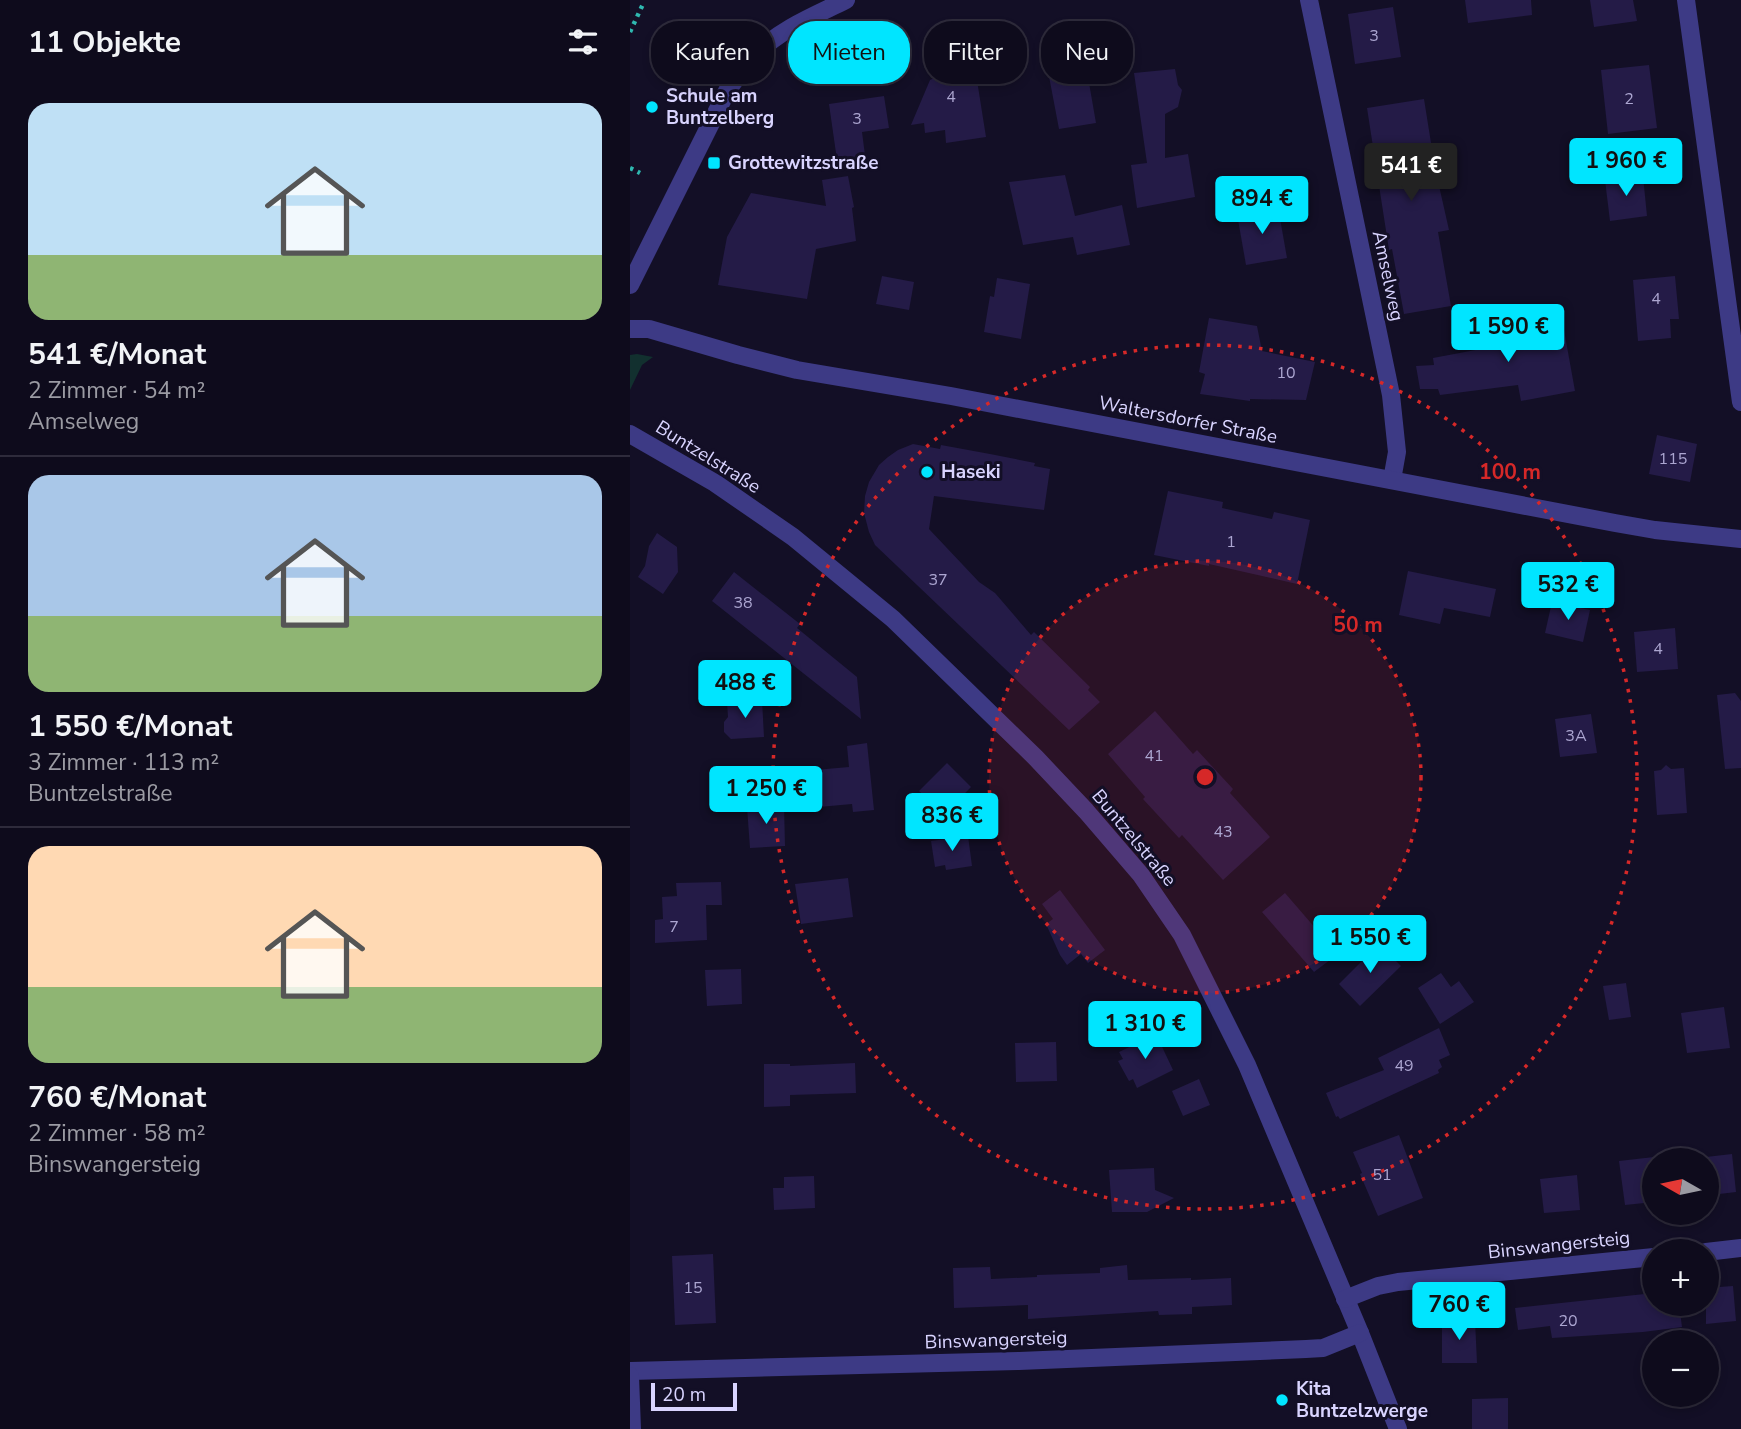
<!DOCTYPE html>
<html lang="de">
<meta charset="utf-8">
<style>
body{margin:0;font-family:"Nunito Sans",sans-serif;background:#171425;color:#f1f3f6;height:100vh;display:flex;flex-direction:column;font-size:26px;white-space:nowrap}
*{box-sizing:border-box;margin:0}
p{font-size:23px;color:#9b9ba3}
.icon{flex:none;width:38px;height:38px;fill:none;stroke:currentColor;stroke-width:2;stroke-linecap:round;stroke-linejoin:round}
.map{position:relative;flex:1;overflow:hidden}
.sheet{display:flex;flex-direction:column;background:#0e0b1c;width:630px}
.sheet>*{flex:none}
.hud{position:absolute;left:21px;top:21px;width:665px;height:63px;display:flex;gap:14px}
.needle{width:46px;rotate:279deg}
.buttons{position:absolute;left:1012px;top:1148px;display:grid;gap:14px}
.buttons a{display:grid;place-items:center;width:77px;height:77px;border-radius:50%;background:#0e0b1c;box-shadow:0 4px 10px #0003,0 0 0 2px #2e2b3b;font-size:35px}
.scale{position:absolute;left:21px;bottom:18px;width:86px;box-sizing:border-box;padding-left:7px;border:4px solid #d9d4ff;border-top:0;font-size:19px;line-height:24px;white-space:nowrap;color:#d9d4ff;-webkit-text-stroke:5px #130f26;paint-order:stroke}
.price{position:absolute;translate:-50% -60px;padding:0 16px;border-radius:7px;background:#00e5ff;color:#111;font-size:23px;line-height:46px;filter:drop-shadow(0 2px 4px #0008)}
.price::after{content:'';position:absolute;left:50%;top:42px;width:21px;height:16px;margin-left:-10px;background:inherit;clip-path:polygon(0 0,100% 0,50% 100%)}
.price.on{background:#222;color:#fff}
ul{padding:0;list-style:none}
li{display:grid;align-content:center;gap:14px;height:371px;padding:0 28px}
li+li{border-top:2px solid #2e2b3b}
li span{display:grid;place-items:center;height:217px;border-radius:21px;color:#555}
li>.icon{margin-inline-start:auto}
span .icon{width:126px;height:126px;fill:#fffc;stroke-width:1}
li b{font-size:30px}
h2{display:flex;justify-content:space-between;align-items:center;height:84px;padding:0 28px;font-size:30px}
.chip{padding:0 24px;border-radius:28px;background:#0e0b1c;box-shadow:0 4px 10px #0003,0 0 0 2px #2e2b3b;font-size:24px;line-height:63px}
.chip.on{background:#00e5ff;color:#111}
main{display:flex;flex:1;min-height:0}
.map>svg:first-child{display:block}
</style>
<main>
<section class="sheet">
<h2>11 Objekte<svg class="icon" aria-label="filters" viewBox="0 0 24 24"><path d="M4 7h16M4 17h16"/><circle cx="9" cy="7" r="2"/><circle cx="15" cy="17" r="2"/></svg></h2>
<ul>
<li><span style="background:linear-gradient(#bfe0f5 70%,#8fb573 0)"><svg class="icon" aria-label="home" viewBox="0 0 24 24"><path d="M3 11l9-7 9 7M6 9v11h12V9"/></svg></span><div><b>541 €/Monat</b><p>2 Zimmer · 54 m²</p><p>Amselweg</p></div></li>
<li><span style="background:linear-gradient(#a9c7e8 65%,#8fb573 0)"><svg class="icon" aria-label="home" viewBox="0 0 24 24"><path d="M3 11l9-7 9 7M6 9v11h12V9"/></svg></span><div><b>1 550 €/Monat</b><p>3 Zimmer · 113 m²</p><p>Buntzelstraße</p></div></li>
<li><span style="background:linear-gradient(#ffd9b3 65%,#8fb573 0)"><svg class="icon" aria-label="home" viewBox="0 0 24 24"><path d="M3 11l9-7 9 7M6 9v11h12V9"/></svg></span><div><b>760 €/Monat</b><p>2 Zimmer · 58 m²</p><p>Binswangersteig</p></div></li>
</ul>
</section>
<div class="map">
<svg width="1111" height="1429" viewBox="0 0 1111 1429">
<rect width="100%" height="100%" fill="#130f26"/>
<!-- green -->
<path fill="#12302f" d="M 7,354 L 23,357 L 12,365 L 0,390 L 0,355 Z"/>
<!-- building -->
<g fill="#241b47">
<path d="M 835,0 L 901,0 L 902,15 L 838,23 Z"/>
<path d="M 960,0 L 1003,0 L 1007,21 L 964,27 Z"/>
<path d="M 763,7 L 771,57 L 725,64 L 718,14 Z"/>
<path d="M 453,65 L 454,77 L 458,77 L 466,123 L 429,129 L 418,71 Z"/>
<path d="M 1019,65 L 1027,128 L 978,134 L 971,70 Z"/>
<path d="M 545,69 L 548,85 L 552,90 L 548,107 L 535,114 L 535,158 L 558,154 L 565,197 L 507,208 L 501,165 L 517,163 L 504,73 Z"/>
<path d="M 313,74 L 319,80 L 346,74 L 356,137 L 316,143 L 315,130 L 295,133 L 294,123 L 281,125 L 300,80 Z"/>
<path d="M 254,96 L 259,128 L 232,132 L 236,163 L 208,167 L 199,104 Z"/>
<path d="M 794,99 L 805,168 L 819,230 L 808,232 L 821,306 L 774,314 L 762,249 L 759,250 L 737,108 Z"/>
<path d="M 435,175 L 445,216 L 492,205 L 500,245 L 447,255 L 443,237 L 393,245 L 379,182 Z"/>
<path d="M 218,176 L 224,207 L 222,208 L 226,241 L 186,249 L 177,299 L 88,285 L 97,237 L 121,193 L 196,206 L 192,180 Z"/>
<path d="M 1013,176 L 1017,216 L 980,221 L 975,180 Z"/>
<path d="M 648,207 L 657,258 L 616,265 L 607,214 Z"/>
<path d="M 252,276 L 284,282 L 279,310 L 246,304 Z"/>
<path d="M 1045,276 L 1049,319 L 1040,319 L 1041,338 L 1008,341 L 1003,280 Z"/>
<path d="M 367,278 L 400,284 L 391,339 L 354,332 L 360,296 L 364,297 Z"/>
<path d="M 579,318 L 627,326 L 632,351 L 685,362 L 676,400 L 620,399 L 620,401 L 570,394 L 575,374 L 569,372 Z"/>
<path d="M 932,319 L 945,391 L 891,401 L 888,385 L 810,395 L 808,389 L 790,389 L 786,366 L 804,365 L 803,358 L 872,345 L 869,328 Z"/>
<path d="M 1027,435 L 1067,444 L 1060,482 L 1019,474 Z"/>
<path d="M 283,444 L 310,449 L 311,445 L 360,454 L 405,463 L 404,466 L 420,469 L 414,510 L 304,496 L 299,529 L 349,582 L 365,593 L 401,635 L 404,632 L 460,687 L 458,690 L 470,702 L 439,730 L 245,545 L 239,532 L 234,513 L 235,496 L 239,482 L 249,465 L 258,457 L 268,450 Z"/>
<path d="M 538,491 L 593,502 L 592,508 L 642,519 L 644,512 L 680,520 L 667,584 L 579,564 L 579,566 L 524,555 Z"/>
<path d="M 27,533 L 47,547 L 48,572 L 33,594 L 8,577 L 15,566 L 19,546 Z"/>
<path d="M 778,571 L 866,589 L 860,617 L 814,608 L 810,624 L 769,615 Z"/>
<path d="M 104,572 L 170,624 L 167,628 L 227,677 L 231,719 L 82,601 Z"/>
<path d="M 922,602 L 960,610 L 953,642 L 915,633 Z"/>
<path d="M 1045,628 L 1048,669 L 1007,672 L 1004,632 Z"/>
<path d="M 1105,693 L 1111,701 L 1111,768 L 1095,769 L 1087,695 Z"/>
<path d="M 132,700 L 134,737 L 101,739 L 94,732 L 94,722 L 98,717 L 97,702 Z"/>
<path d="M 525,711 L 563,754 L 567,750 L 603,789 L 600,793 L 640,837 L 593,880 L 552,835 L 549,838 L 513,799 L 515,797 L 478,754 Z"/>
<path d="M 961,714 L 967,753 L 930,757 L 925,719 Z"/>
<path d="M 237,743 L 244,810 L 223,812 L 222,804 L 189,807 L 185,770 L 219,767 L 217,746 Z"/>
<path d="M 317,763 L 341,787 L 314,815 L 289,791 Z"/>
<path d="M 1036,765 L 1041,769 L 1054,768 L 1057,813 L 1027,815 L 1024,771 L 1031,770 Z"/>
<path d="M 154,805 L 155,846 L 120,848 L 117,807 Z"/>
<path d="M 338,836 L 342,866 L 316,870 L 315,865 L 305,867 L 301,841 Z"/>
<path d="M 218,878 L 223,917 L 171,924 L 165,884 Z"/>
<path d="M 91,882 L 92,905 L 76,905 L 77,940 L 25,943 L 25,920 L 33,919 L 32,897 L 47,896 L 46,883 Z"/>
<path d="M 430,890 L 475,950 L 458,963 L 451,954 L 437,965 L 430,955 L 416,924 L 423,919 L 412,904 Z"/>
<path d="M 655,893 L 693,937 L 690,941 L 704,957 L 684,972 L 632,912 Z"/>
<path d="M 749,944 L 771,966 L 730,1006 L 709,984 Z"/>
<path d="M 111,969 L 112,1004 L 77,1006 L 75,970 Z"/>
<path d="M 811,973 L 821,987 L 829,981 L 844,1002 L 810,1024 L 788,988 Z"/>
<path d="M 996,983 L 1001,1017 L 979,1020 L 973,986 Z"/>
<path d="M 1094,1007 L 1100,1048 L 1057,1053 L 1051,1013 Z"/>
<path d="M 809,1028 L 820,1055 L 809,1060 L 812,1067 L 808,1070 L 809,1073 L 710,1119 L 708,1116 L 706,1117 L 696,1093 L 754,1070 L 748,1058 Z"/>
<path d="M 526,1034 L 543,1070 L 507,1088 L 503,1079 L 499,1081 L 488,1061 L 493,1059 L 489,1052 Z"/>
<path d="M 426,1042 L 427,1081 L 386,1082 L 385,1043 Z"/>
<path d="M 225,1063 L 226,1093 L 160,1095 L 160,1106 L 134,1107 L 134,1064 L 160,1064 L 160,1066 Z"/>
<path d="M 569,1079 L 580,1105 L 553,1116 L 542,1091 Z"/>
<path d="M 769,1135 L 793,1198 L 748,1216 L 730,1174 L 732,1173 L 723,1152 Z"/>
<path d="M 1102,1154 L 1106,1192 L 1081,1195 L 1079,1179 L 1076,1179 L 1076,1157 Z"/>
<path d="M 1024,1157 L 1024,1202 L 995,1205 L 989,1161 Z"/>
<path d="M 524,1168 L 525,1190 L 544,1198 L 517,1212 L 482,1212 L 479,1170 Z"/>
<path d="M 947,1175 L 950,1210 L 914,1213 L 910,1179 Z"/>
<path d="M 184,1176 L 185,1208 L 144,1210 L 143,1188 L 154,1188 L 154,1177 Z"/>
<path d="M 83,1254 L 86,1323 L 45,1325 L 42,1256 Z"/>
<path d="M 497,1265 L 498,1280 L 561,1278 L 561,1280 L 601,1278 L 602,1305 L 562,1307 L 562,1314 L 529,1315 L 528,1311 L 398,1319 L 398,1305 L 324,1308 L 323,1268 L 360,1267 L 361,1279 L 407,1277 L 407,1275 L 470,1273 L 470,1268 Z"/>
<path d="M 1103,1286 L 1106,1321 L 1076,1324 L 1076,1288 Z"/>
<path d="M 1024,1293 L 1024,1304 L 1049,1304 L 1052,1327 L 1013,1332 L 922,1338 L 920,1326 L 888,1330 L 885,1308 Z"/>
<path d="M 812,1320 L 845,1320 L 847,1363 L 812,1363 Z"/>
<path d="M 878,1398 L 878,1429 L 842,1429 L 842,1399 Z"/>
</g>
<g fill="none" stroke-linecap="round" stroke-linejoin="round">
<!-- path -->
<g stroke="#2fb8b0" stroke-width="4.5" stroke-dasharray="3.5 5" stroke-linecap="butt">
<path d="M 0,32 L 13,4"/>
<path d="M 0,168 L 10,173"/>
</g>
<!-- minor -->
<g stroke="#3d3a85" stroke-width="18">
<path d="M 679,0 L 761,395 L 767,452 L 762,480"/>
<path d="M 1056,0 L 1111,402"/>
<path d="M 0,285 L 97,91 C 107,78 115,64 127,53 C 152,28 186,15 216,0"/>
<path d="M 0,329 L 19,329 L 108,355 L 167,370 L 321,396 L 985,523 L 1025,530 L 1111,539"/>
<path d="M 0,434 L 85,483 L 163,537 L 263,619 L 406,758 L 456,811 L 511,875 L 552,935 L 617,1065 L 730,1333 L 768,1429"/>
<path d="M 1076,1252 L 1111,1248"/>
<path d="M 715,1299 L 748,1286 L 768,1282 L 1024,1257"/>
<path d="M 0,1371 L 389,1361 L 676,1349 L 693,1348 L 730,1333"/>
<path d="M 0,1376 L 2,1429"/>
</g>
</g>
<!-- distance rings -->
<circle cx="575" cy="777" r="216" fill="#d62828" fill-opacity=".12"/>
<g fill="none" stroke="#d62828" stroke-width="3.5" stroke-dasharray="3.5 7">
<circle cx="575" cy="777" r="216"/>
<circle cx="575" cy="777" r="432"/>
</g>
<!-- markers -->
<g fill="#00e5ff" stroke="#130f26" stroke-width="2.5">
<circle cx="22" cy="107" r="7"/>
<rect x="77" y="156" width="14" height="14" rx="3.5"/>
<circle cx="297" cy="472" r="7"/>
<circle cx="652" cy="1400" r="7"/>
</g>
<g text-anchor="middle" dominant-baseline="central" stroke-width="6" stroke-linejoin="round" paint-order="stroke">
<!-- number labels -->
<g font-size="16" fill="#aca6d1">
<text x="744" y="36">3</text>
<text x="321" y="97">4</text>
<text x="999" y="99">2</text>
<text x="227" y="119">3</text>
<text x="1026" y="299">4</text>
<text x="656" y="373">10</text>
<text x="1043" y="459">115</text>
<text x="601" y="542">1</text>
<text x="308" y="580">37</text>
<text x="113" y="603">38</text>
<text x="1028" y="649">4</text>
<text x="946" y="736">3A</text>
<text x="524" y="756">41</text>
<text x="593" y="832">43</text>
<text x="44" y="927">7</text>
<text x="774" y="1066">49</text>
<text x="752" y="1175">51</text>
<text x="63" y="1288">15</text>
<text x="938" y="1321">20</text>
</g>
<!-- poi labels -->
<g font-size="19" font-weight="bold" fill="#d9d4ff" stroke="#130f26" text-anchor="start">
<text x="36" y="96">Schule am<tspan x="36" dy="22">Buntzelberg</tspan></text>
<text x="98" y="163">Grottewitzstraße</text>
<text x="311" y="472">Haseki</text>
<text x="666" y="1389">Kita<tspan x="666" dy="22">Buntzelzwerge</tspan></text>
</g>
<!-- street labels -->
<g font-size="19" fill="#d9d4ff" stroke="#130f26">
<text transform="translate(758 276) rotate(78)">Amselweg</text>
<text transform="translate(558 420) rotate(11)">Waltersdorfer Straße</text>
<text transform="translate(78 457) rotate(32)">Buntzelstraße</text>
<text transform="translate(504 838) rotate(50)">Buntzelstraße</text>
<text transform="translate(929 1245) rotate(-6)">Binswangersteig</text>
<text transform="translate(366 1340) rotate(-2)">Binswangersteig</text>
</g>
</g>
<circle cx="575" cy="777" r="10" fill="#d62828" stroke="#130f26" stroke-width="3.5"/>
<g font-size="21" text-anchor="middle" font-weight="bold" fill="#d62828" stroke="#130f26" stroke-width="6" stroke-linejoin="round" paint-order="stroke">
<text x="880" y="479">100 m</text>
<text x="728" y="632">50 m</text>
</g>
</svg>
<div class="buttons">
<a><svg class="needle" viewBox="-14 -14 28 28"><path d="M0-13l5 13h-10z" fill="#e53935"/><path d="M0 13l5-13h-10z" fill="#9b9ba3"/></svg></a>
<a>+</a>
<a>−</a>
</div>
<div class="scale">20 m</div>
<b class="price" style="left:996px;top:198px">1 960 €</b>
<b class="price on" style="left:781px;top:203px">541 €</b>
<b class="price" style="left:632px;top:236px">894 €</b>
<b class="price" style="left:878px;top:364px">1 590 €</b>
<b class="price" style="left:938px;top:622px">532 €</b>
<b class="price" style="left:115px;top:720px">488 €</b>
<b class="price" style="left:136px;top:826px">1 250 €</b>
<b class="price" style="left:322px;top:853px">836 €</b>
<b class="price" style="left:740px;top:975px">1 550 €</b>
<b class="price" style="left:515px;top:1061px">1 310 €</b>
<b class="price" style="left:829px;top:1342px">760 €</b>
<div class="hud">
<a class="chip">Kaufen</a>
<a class="chip on">Mieten</a>
<a class="chip">Filter</a>
<a class="chip">Neu</a>
</div>
</div>
</main>
